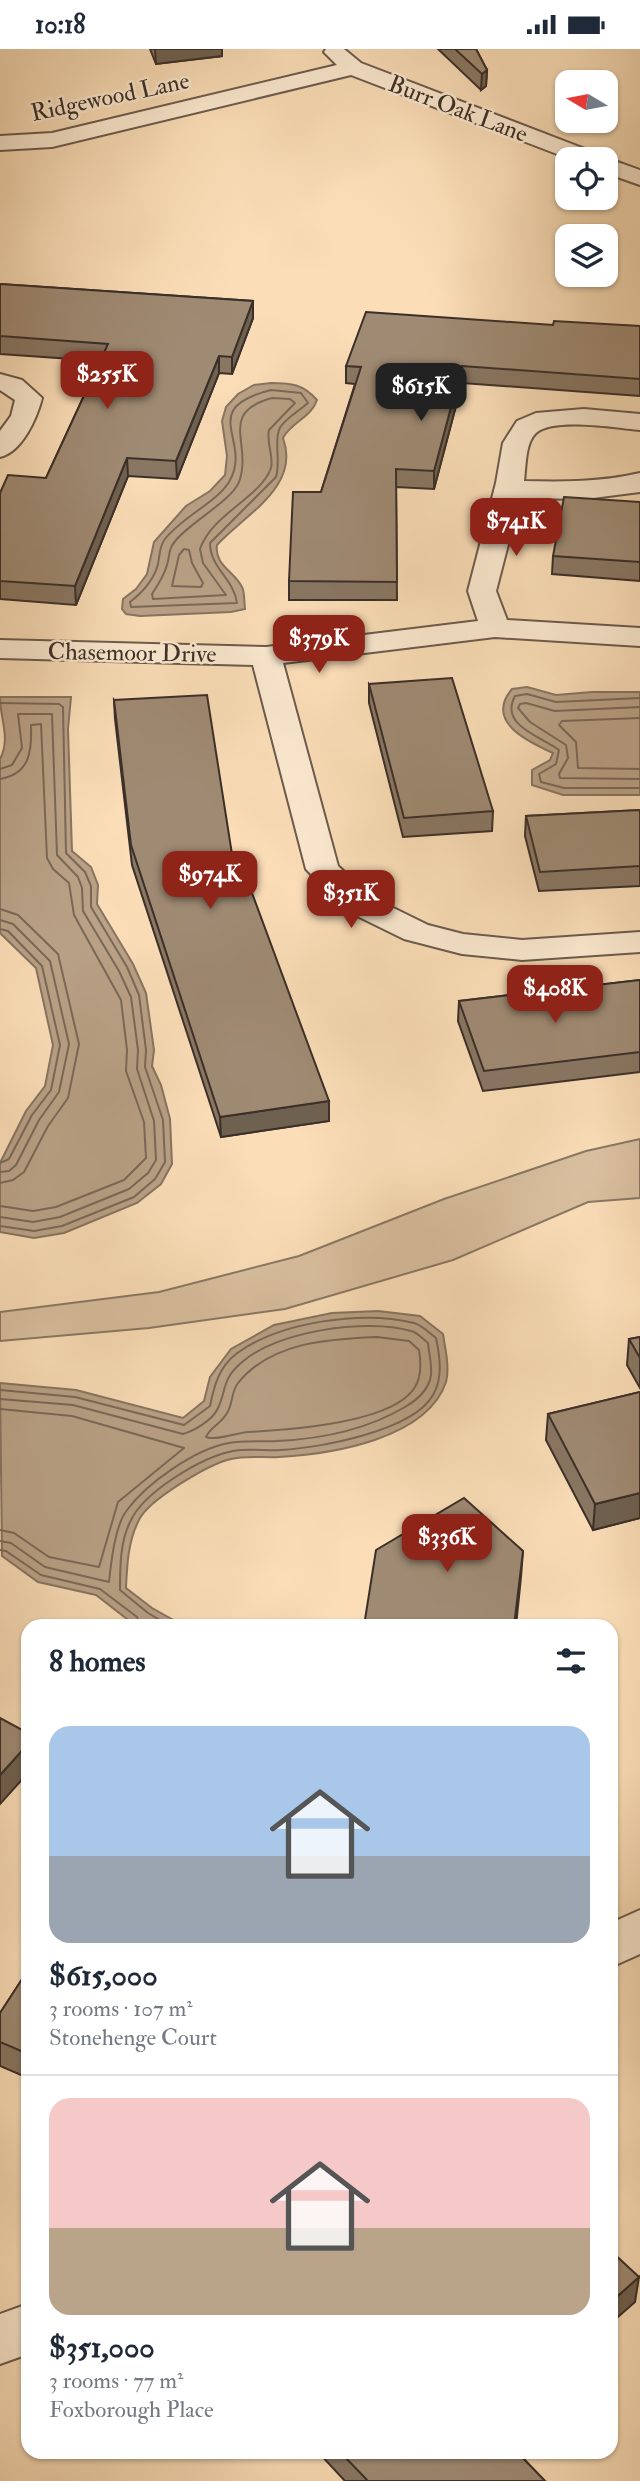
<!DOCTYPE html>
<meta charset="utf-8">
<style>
body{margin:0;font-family:"IM FELL Double Pica",serif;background:#f2f2f3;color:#1f2937;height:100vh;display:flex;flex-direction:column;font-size:26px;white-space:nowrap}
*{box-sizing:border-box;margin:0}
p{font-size:23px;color:#747a83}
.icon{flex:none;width:38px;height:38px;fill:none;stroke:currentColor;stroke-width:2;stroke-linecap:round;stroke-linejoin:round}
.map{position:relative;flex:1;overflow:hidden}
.sheet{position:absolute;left:21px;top:1570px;width:597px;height:840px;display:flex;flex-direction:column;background:#fff;border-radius:21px;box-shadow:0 2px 5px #0004}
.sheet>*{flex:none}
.needle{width:46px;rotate:280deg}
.fabs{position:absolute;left:555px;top:21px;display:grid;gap:14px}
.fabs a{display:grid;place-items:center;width:63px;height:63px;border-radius:14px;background:#fff;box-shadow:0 2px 5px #0004;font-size:35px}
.price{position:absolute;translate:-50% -60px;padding:0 16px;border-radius:14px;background:#8f2418;color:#fff;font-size:23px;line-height:46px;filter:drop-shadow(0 2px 4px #0008)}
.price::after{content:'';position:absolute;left:50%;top:42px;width:21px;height:16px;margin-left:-10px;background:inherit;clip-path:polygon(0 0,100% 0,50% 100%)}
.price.current{background:#222;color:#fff}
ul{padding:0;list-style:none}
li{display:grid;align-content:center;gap:14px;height:371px;padding:0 28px}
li+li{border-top:2px solid #e0e1e3}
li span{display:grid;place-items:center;height:217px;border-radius:21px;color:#555}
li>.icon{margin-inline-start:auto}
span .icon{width:126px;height:126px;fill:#fffc;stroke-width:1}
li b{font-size:30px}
h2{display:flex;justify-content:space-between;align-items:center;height:84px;padding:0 28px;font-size:30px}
.status{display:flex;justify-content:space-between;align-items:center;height:49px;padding:0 35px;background:#fff;direction:ltr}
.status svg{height:19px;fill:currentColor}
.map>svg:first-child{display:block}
</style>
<div class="status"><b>10:18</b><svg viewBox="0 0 49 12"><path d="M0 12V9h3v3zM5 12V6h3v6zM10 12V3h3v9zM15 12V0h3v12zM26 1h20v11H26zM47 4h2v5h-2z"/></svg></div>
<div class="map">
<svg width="640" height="2432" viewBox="0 0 640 2432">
<rect width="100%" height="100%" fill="#fbdeb8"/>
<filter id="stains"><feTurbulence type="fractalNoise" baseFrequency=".00286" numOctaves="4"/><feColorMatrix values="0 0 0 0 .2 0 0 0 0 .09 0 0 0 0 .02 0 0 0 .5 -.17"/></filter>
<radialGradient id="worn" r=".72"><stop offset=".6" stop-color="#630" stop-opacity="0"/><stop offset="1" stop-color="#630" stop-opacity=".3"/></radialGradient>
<!-- green -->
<path fill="#dac0a0" stroke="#8a7864" stroke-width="2" d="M 640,1090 L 640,1149 L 588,1153 L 453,1211 L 285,1260 L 149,1279 L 0,1292 L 0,1263 L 159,1243 L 299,1207 L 444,1150 L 586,1102 Z"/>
<!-- water -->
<g fill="#baa287" stroke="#877461" stroke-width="2">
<path d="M 271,334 C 291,334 303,335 317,351 C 311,369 291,373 283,389 C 301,438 244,466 217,496 C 214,516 234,522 242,538 C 245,544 244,553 245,560 L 231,563 L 140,567 L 126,565 L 122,560 L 123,550 L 136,540 L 147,525 L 154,493 L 186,457 L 210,442 L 225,426 L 227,407 L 222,372 L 226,358 L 238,345 L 254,336 Z"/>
<path d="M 527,638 L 556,646 L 592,643 L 640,643 L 640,746 L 563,746 L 532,736 L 532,721 L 550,711 L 553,704 C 526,692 485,672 512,640 Z"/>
<path d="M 0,648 L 71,648 L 68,680 L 72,802 L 91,818 L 98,836 L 97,855 L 133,915 L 146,944 L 154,1001 L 152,1017 L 161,1036 L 170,1070 L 172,1115 L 161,1135 L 137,1154 L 64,1184 L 34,1189 L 0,1183 L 0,1114 L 26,1062 L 45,1037 L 53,996 L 36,919 L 0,884 L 0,710 C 11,689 0,670 0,648 Z"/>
<path d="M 378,1262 L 420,1267 L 443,1285 C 445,1299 450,1319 446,1333 C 427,1390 332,1405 279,1408 C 264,1409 246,1406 231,1410 C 209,1415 148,1451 139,1471 C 128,1492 127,1516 126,1539 L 152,1559 L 184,1577 L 136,1577 L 96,1546 L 38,1533 L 2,1507 L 0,1334 L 76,1341 L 183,1369 L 204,1352 L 210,1328 L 231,1300 L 274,1276 L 332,1264 Z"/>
</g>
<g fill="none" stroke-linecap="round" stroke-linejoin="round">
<!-- shore -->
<g stroke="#7a6858" stroke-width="2">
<path d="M 271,341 L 301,344 L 308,354 C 300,361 288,368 281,377 C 273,389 281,412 276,428 L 210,494 C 210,519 234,530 237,554 L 131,558 L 130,553 C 143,543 154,531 158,515 C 160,505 159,498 165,490 C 183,467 216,454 229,433 C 254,392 195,360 271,341 Z"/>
<path d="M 272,349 L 290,350 L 295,354 L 269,381 C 266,394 274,407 271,419 C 261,448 212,465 200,500 L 203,514 L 226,546 L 153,550 L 152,545 C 158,536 164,527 167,516 C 170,506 168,500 176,491 C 191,473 232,451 239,433 C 253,395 217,364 272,349 Z"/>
<path d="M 184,500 L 189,501 L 192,514 L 203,534 L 201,538 L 172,537 L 179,506 Z"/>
<path d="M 640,649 L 556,653 L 527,645 L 515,647 C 499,676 540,687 559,701 L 556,715 L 539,725 L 541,733 L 564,739 L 640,739"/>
<path d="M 0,654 L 59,655 L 63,658 L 66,804 L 85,823 L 91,837 L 91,858 L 127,918 L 139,946 L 146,1001 L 145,1018 L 163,1071 L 165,1113 L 155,1130 L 134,1148 L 62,1177 L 34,1182 L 0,1177"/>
<path d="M 640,658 L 555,662 L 526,654 L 520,655 L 518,659 L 530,673 L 566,696 L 568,709 L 559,725 L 560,729 L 640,730"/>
<path d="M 640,669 L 562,672 L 559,676 L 576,693 L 578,719 L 640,720"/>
<path d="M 0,720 L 12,716 L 22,699 L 18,665 L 52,665 L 57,806 L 78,828 L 82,839 L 83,862 L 119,922 L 131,948 L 138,1001 L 137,1020 L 154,1072 L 156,1111 L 148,1124 L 129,1140 L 60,1168 L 33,1173 L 0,1168"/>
<path d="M 0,730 C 30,725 32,702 31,676 L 41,675 L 47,809 L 53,820 L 69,834 L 74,866 L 121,951 L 127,1001 L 126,1022 L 144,1073 L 146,1109 L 124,1131 L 56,1158 L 33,1162 L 0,1157"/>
<path d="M 0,860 L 18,866 L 58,905 L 79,995 L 68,1049 L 48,1077 L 24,1123 L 13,1131 L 0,1134"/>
<path d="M 0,871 L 13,875 L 50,912 L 69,995 L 59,1043 L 39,1071 L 16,1116 L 9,1122 L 0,1123"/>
<path d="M 0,880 L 8,882 L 42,917 L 60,996 L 51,1041 L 32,1066 L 9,1110 L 0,1114"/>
<path d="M 377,1288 L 409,1292 L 419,1301 C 421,1313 422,1327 415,1338 C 393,1375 287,1381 248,1383 C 236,1384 216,1392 206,1388 C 210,1378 222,1374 227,1364 C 233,1355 231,1343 238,1334 C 271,1293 328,1290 377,1288 Z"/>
<path d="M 0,1341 L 75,1348 L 184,1376 L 210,1357 C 214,1337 219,1318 236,1305 C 279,1273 362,1261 414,1274 C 422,1276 429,1284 436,1289 C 440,1308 443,1329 433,1346 C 413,1382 319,1399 281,1401 C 265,1402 249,1399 233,1402 C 202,1408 143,1443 130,1473 C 120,1493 120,1519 120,1541 L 148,1564 L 170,1577"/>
<path d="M 0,1350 L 73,1356 L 183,1385 C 194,1382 212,1371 217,1361 C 227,1342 221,1331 241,1314 C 276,1282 366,1269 411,1282 C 417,1283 423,1290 428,1294 C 429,1304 432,1316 431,1326 C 429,1341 417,1351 405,1358 C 366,1381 322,1390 277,1392 C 261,1393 244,1391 229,1394 C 195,1400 147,1434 127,1461 C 115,1476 111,1514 109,1533 L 45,1518 L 11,1494 L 0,1492"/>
<path d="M 0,1360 L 72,1367 L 184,1399 L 118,1453 L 99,1518 L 49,1508 L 14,1484 L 0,1481"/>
<path d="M 0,1501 L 6,1502 L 41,1526 L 100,1540 L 137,1568 L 140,1577"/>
</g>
<defs>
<g id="minor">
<path d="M 326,0 L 344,0 L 361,14 L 598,105 L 601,110 L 570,110 L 351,26 L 52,98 L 0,101 L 0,87 L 52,84 L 337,16 L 324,3 Z"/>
<path d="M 606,109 L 640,121 L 640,136 L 606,124 L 606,110 L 601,110 Z"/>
<path d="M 0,325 L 22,331 L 42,349 C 37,369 22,403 0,408 L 0,382 L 11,367 L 15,351 L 0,341 Z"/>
<path d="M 584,360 L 640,365 L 640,381 C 617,379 553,368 536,384 C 525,394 526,418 524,432 C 564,433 601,433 640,424 L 640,443 L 585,450 L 520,449 L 496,542 L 507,571 L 640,579 L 640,597 L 495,588 L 283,614 L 338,817 L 371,848 L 428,876 L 463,885 L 522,891 L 640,883 L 640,903 L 522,911 L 462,905 L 404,890 L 347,862 L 306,820 L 253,616 L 0,609 L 0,591 L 266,598 L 478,572 L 468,542 L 496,434 L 503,394 L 517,372 L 536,364 Z"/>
<path d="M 640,1861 L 640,1905 L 611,1918 L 611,1874 Z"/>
<path d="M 28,2255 L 28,2305 L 0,2315 L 0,2265 Z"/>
</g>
</defs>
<!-- minor casing -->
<use href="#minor" stroke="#6b5b4d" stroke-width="4"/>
<!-- minor -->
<use href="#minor" fill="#fcead1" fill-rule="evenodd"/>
</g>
<!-- wall -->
<g fill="#897763" stroke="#3b2f29" stroke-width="2">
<path d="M 150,0 L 222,0 L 222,7 L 156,15 Z"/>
<path d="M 438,0 L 476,0 L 487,21 L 486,37 L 481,41 Z"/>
<path d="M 0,235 L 253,252 L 253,269 L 232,325 L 219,324 L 177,430 L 128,427 L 76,556 L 0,550 L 0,444 L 46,429 L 100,312 L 0,305 Z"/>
<path d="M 553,276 L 640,277 L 640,347 L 462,334 L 434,440 L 396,438 L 397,551 L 289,551 L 289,532 L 321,443 L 355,335 L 346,334 L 346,317 Z"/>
<path d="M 640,453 L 640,532 L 552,525 L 553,507 Z"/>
<path d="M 369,635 L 493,762 L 492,782 L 403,788 L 369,654 Z"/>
<path d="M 114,651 L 234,818 L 329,1072 L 221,1088 L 132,816 L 115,670 Z"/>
<path d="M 640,761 L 640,837 L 539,842 L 525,787 L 526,767 Z"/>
<path d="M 640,931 L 640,1023 L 483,1042 L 458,972 L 459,952 Z"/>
<path d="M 640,1288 L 640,1339 L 627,1316 L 629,1290 Z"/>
<path d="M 640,1343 L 640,1469 L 593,1481 L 546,1391 L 548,1365 Z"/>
<path d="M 28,1921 L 28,2029 L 0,2017 L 0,1964 Z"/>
<path d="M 318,2403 L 517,2403 L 545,2432 L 345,2432 Z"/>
</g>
<!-- shaded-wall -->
<g fill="#6f6150" stroke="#3b2f29" stroke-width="2">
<path d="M 155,0 L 222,0 L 222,7 L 156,15 Z"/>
<path d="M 487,21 L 486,37 L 481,41 L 482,25 Z"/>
<path d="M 253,252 L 253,269 L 232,325 L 232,308 Z"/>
<path d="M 219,307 L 219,324 L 177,430 L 176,412 Z"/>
<path d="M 462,317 L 462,334 L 434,440 L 434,422 Z"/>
<path d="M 127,409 L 128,427 L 76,556 L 75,537 Z"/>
<path d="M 329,1052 L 329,1072 L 221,1088 L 220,1068 Z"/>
<path d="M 640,1444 L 640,1469 L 593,1481 L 595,1455 Z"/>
<path d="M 523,1502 L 521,1528 L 516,1577 L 514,1577 Z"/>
<path d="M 28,1695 L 28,1724 L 0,1755 L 0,1726 Z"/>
<path d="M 639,2228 L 635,2253 L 611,2274 L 611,2253 Z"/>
</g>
<!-- building -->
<g fill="#9f8a73" stroke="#3b2f29" stroke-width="2">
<path d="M 455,0 L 476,0 L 487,21 L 482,25 Z"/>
<path d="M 0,235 L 253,252 L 232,308 L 219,307 L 176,412 L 127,409 L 75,537 L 0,532 L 0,444 L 8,426 L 46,429 L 108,295 L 0,287 Z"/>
<path d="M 366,263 L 553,276 L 554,272 L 640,277 L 640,330 L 462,317 L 434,422 L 396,420 L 397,533 L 289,532 L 293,443 L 321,443 L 361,318 L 346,317 Z"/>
<path d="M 564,448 L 640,453 L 640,513 L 553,507 Z"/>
<path d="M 452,629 L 493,762 L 404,769 L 369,635 Z"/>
<path d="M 207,646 L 234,818 L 242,817 L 329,1052 L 220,1068 L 131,796 L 114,651 Z"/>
<path d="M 640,761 L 640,817 L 540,823 L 526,767 Z"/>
<path d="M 640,931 L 640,1003 L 484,1022 L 459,952 Z"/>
<path d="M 640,1288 L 640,1309 L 629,1290 Z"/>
<path d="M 640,1343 L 640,1444 L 595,1455 L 548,1365 Z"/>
<path d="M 464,1449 L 523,1502 L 514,1577 L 364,1577 L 376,1501 Z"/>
<path d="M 0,1669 L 28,1684 L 28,1695 L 0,1726 Z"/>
<path d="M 28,1921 L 28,2005 L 0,1993 L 0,1964 Z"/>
<path d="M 611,2202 L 639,2228 L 611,2253 Z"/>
<path d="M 340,2403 L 517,2403 L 545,2432 L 368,2432 Z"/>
</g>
<g text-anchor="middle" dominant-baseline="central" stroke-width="5" stroke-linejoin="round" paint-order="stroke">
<!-- far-street labels -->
<g font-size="24" fill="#3b2f29" stroke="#fcead1">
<text transform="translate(110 48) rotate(-12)">Ridgewood Lane</text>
<text transform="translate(458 60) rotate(21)">Burr Oak Lane</text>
<text transform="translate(132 604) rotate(1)">Chasemoor Drive</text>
</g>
</g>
<rect width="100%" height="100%" filter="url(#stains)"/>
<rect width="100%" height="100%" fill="url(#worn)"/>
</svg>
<div class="fabs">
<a><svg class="needle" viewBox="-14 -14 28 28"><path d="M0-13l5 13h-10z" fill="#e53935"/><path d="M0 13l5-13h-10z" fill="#747a83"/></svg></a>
<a><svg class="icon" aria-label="locate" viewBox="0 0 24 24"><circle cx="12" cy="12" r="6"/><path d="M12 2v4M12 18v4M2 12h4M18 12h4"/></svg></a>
<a><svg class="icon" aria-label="layers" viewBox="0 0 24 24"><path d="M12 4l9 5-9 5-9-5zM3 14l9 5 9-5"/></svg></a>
</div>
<b class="price" style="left:107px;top:362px">$255K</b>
<b class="price current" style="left:421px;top:374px">$615K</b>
<b class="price" style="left:516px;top:509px">$741K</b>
<b class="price" style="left:319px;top:626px">$379K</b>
<b class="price" style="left:210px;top:862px">$974K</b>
<b class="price" style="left:351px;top:881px">$351K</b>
<b class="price" style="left:555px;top:976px">$408K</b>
<b class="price" style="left:447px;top:1525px">$336K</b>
<section class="sheet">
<h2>8 homes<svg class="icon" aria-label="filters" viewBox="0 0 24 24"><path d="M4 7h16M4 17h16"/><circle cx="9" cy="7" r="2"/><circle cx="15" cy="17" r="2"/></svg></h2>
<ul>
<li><span style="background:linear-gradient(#a9c7e8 60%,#9aa5b1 0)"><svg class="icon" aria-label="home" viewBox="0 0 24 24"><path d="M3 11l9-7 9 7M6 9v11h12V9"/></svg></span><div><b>$615,000</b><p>3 rooms · 107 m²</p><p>Stonehenge Court</p></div></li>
<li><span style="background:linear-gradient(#f6c9c9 60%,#b9a48a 0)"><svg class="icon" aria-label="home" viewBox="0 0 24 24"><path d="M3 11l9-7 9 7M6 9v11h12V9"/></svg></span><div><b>$351,000</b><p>3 rooms · 77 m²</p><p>Foxborough Place</p></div></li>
</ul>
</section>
</div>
